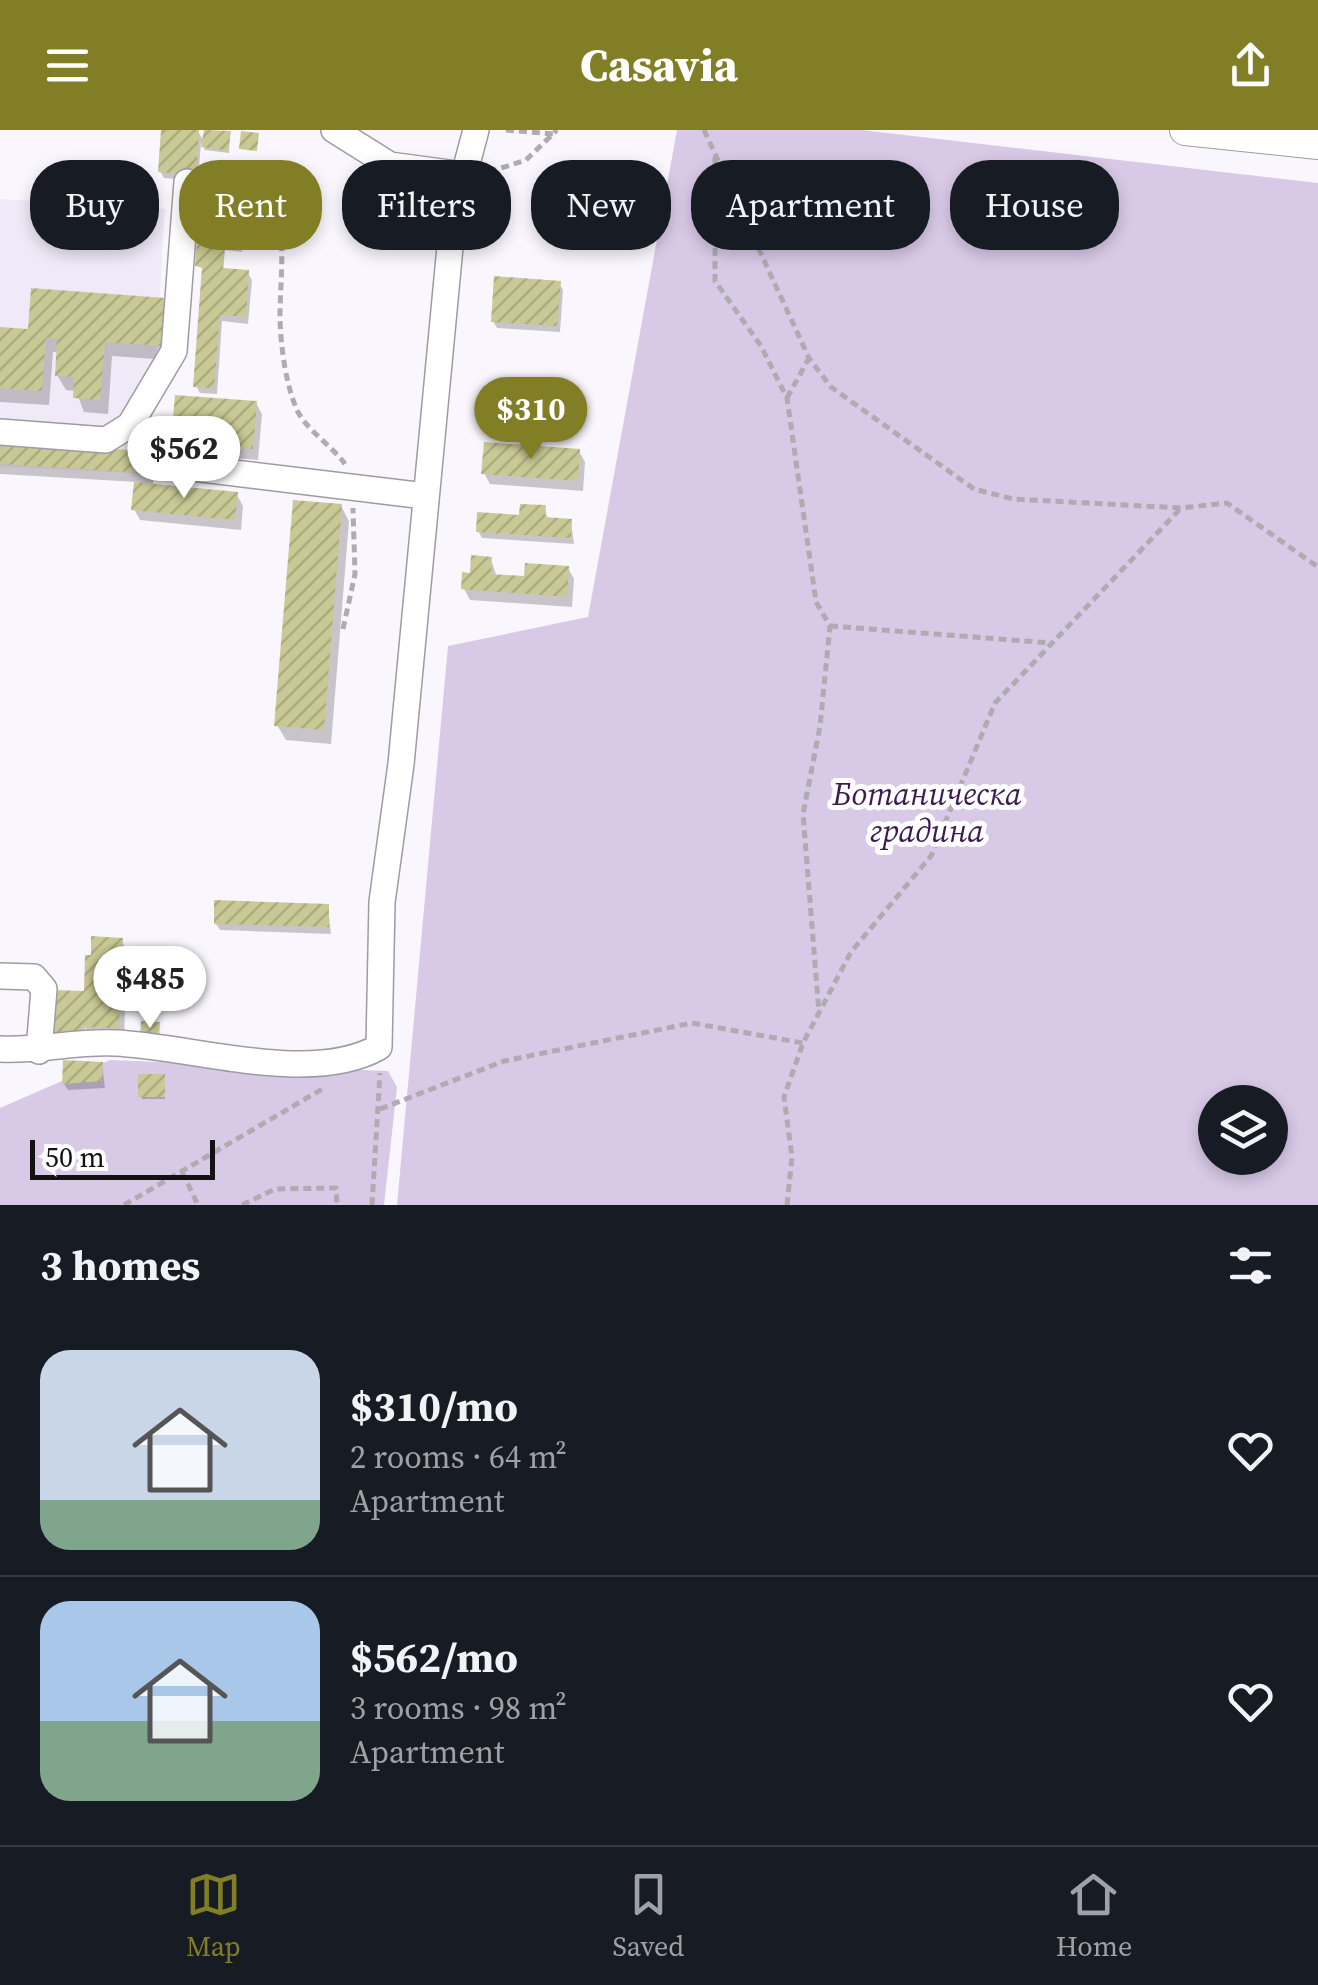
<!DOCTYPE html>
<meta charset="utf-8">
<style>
body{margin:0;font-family:"Source Serif 4",serif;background:#20242c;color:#f1f3f6;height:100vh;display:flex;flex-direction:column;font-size:38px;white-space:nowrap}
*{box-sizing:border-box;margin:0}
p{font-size:32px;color:#9ea1a6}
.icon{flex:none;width:55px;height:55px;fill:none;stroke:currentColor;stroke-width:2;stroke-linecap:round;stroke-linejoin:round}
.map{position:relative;height:1075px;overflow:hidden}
.drawer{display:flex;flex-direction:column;background:#171b24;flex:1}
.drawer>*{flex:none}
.hud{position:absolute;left:30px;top:30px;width:1260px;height:90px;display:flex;gap:20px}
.buttons{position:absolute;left:1198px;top:955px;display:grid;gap:20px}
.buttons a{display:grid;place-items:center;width:90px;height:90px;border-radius:50%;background:#171b24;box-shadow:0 5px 15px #0003;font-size:50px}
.scale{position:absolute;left:30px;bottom:25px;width:185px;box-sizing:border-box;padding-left:10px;border:5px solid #131114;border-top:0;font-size:28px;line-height:35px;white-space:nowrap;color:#131114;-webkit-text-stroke:8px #fff;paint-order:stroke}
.price{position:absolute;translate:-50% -85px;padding:0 22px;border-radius:35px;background:#fff;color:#222;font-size:32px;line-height:65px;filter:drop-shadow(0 2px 5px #0008)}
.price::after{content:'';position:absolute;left:50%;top:60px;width:30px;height:22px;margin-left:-15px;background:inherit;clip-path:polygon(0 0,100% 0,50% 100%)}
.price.active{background:#817e25;color:#fff}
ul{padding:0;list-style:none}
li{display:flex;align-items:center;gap:30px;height:250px;padding:0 40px}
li+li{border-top:2px solid #363941}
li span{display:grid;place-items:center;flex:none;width:280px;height:200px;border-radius:30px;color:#555}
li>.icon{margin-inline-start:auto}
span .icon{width:120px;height:120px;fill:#fffc;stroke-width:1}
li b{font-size:42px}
h2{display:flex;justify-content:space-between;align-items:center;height:120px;padding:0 40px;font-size:42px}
.chip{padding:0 35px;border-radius:40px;background:#171b24;box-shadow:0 5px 15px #0003;font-size:35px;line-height:90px}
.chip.active{background:#817e25;color:#fff}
header{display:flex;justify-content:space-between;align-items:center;height:130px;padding:0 40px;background:#817e25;color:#fff;font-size:45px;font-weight:800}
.dock{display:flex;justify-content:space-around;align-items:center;height:140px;border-top:2px solid #363941;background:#171b24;font-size:28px;color:#9ea1a6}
.dock a{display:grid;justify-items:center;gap:5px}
.dock .active{color:#817e25}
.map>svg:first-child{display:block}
</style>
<header><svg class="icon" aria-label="menu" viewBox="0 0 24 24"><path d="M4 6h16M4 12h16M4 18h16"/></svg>Casavia<svg class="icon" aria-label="share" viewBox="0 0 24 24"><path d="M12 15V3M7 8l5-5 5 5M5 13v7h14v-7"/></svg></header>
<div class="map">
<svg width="1318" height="1075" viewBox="0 0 1318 1075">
<defs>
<pattern id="building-hatch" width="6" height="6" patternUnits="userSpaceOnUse" patternTransform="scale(2.5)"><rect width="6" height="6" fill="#c9c995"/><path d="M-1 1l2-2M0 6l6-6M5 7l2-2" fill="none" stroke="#acac80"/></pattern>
</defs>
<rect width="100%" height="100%" fill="#faf6fd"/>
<!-- built -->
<path fill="#f0e9f7" d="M 0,69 L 165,79 L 149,344 L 0,336 Z"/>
<!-- green -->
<g fill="#d8c9e7" fill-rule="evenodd">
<path d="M 677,0 L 861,0 L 1318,53 L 1318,1075 L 397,1075 L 448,516 L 588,487 ZM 1270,972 L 1270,1028 L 1215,1028 L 1215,972 Z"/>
<path d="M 110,930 L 388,941 L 397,957 L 384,1075 L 0,1075 L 0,978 Z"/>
</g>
<!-- shadow -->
<g fill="#0003">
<path d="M 163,0 L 198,1 L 204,12 L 206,0 L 230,3 L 229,23 L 205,20 L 201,13 L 198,51 L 164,48 L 160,41 Z"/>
<path d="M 241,77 L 245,84 L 242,122 L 225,120 L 223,141 L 248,143 L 252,150 L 248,194 L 222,191 L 217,264 L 200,263 L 196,256 L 204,139 L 197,136 Z"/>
<path d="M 559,153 L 563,160 L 560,202 L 497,198 L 493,191 Z"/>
<path d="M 163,171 L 172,185 L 169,230 L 112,226 L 108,284 L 84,282 L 76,261 L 66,260 L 57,245 L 59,222 L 53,222 L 49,275 L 0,272 L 0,200 L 30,202 Z"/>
<path d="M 256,273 L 262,284 L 258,330 L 180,324 L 174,313 Z"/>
<path d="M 0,315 L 148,323 L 154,334 L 153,356 L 237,365 L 243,376 L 241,400 L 140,390 L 134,379 L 137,352 L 0,344 Z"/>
<path d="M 579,321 L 585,332 L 583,361 L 490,354 L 484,343 Z"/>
<path d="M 341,376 L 349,391 L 331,614 L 286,610 L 277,595 Z"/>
<path d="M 545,378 L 548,390 L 571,392 L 574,414 L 482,408 L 478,401 Z"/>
<path d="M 491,430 L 497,447 L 527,449 L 568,438 L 574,449 L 572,477 L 470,470 L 464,459 Z"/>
<path d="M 328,777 L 331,804 L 220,800 L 216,794 Z"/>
<path d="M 121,810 L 127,821 L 124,909 L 91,907 L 85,897 L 85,913 L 58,912 L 86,864 L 93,828 Z"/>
<path d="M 102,934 L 105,958 L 68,960 L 64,954 Z"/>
<path d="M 164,946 L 165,969 L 142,969 L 141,966 Z"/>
</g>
<!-- building -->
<g fill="url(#building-hatch)">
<path d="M 161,0 L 199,0 L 196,45 L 158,42 Z"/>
<path d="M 204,0 L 231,1 L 228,21 L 201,17 Z"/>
<path d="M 241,1 L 259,3 L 257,21 L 239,19 Z"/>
<path d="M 200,72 L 242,75 L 239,116 L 225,114 L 223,138 L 249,140 L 246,187 L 220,185 L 214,258 L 193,257 L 202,137 L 195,136 Z"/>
<path d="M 494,146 L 561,151 L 557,196 L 491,192 Z"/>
<path d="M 31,158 L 165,168 L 162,216 L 105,212 L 100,270 L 73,268 L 74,247 L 55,246 L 57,209 L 46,208 L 42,261 L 0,258 L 0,197 L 28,199 Z"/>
<path d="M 175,265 L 257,271 L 253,319 L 171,313 Z"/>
<path d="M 0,312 L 149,321 L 148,343 L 0,334 Z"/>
<path d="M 484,312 L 580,319 L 578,351 L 481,344 Z"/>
<path d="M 134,352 L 238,362 L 235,390 L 131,380 Z"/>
<path d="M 293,370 L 342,374 L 324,600 L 274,596 Z"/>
<path d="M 520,374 L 546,375 L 545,387 L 572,389 L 571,408 L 476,402 L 477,382 L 519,385 Z"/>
<path d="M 471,425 L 492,427 L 491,444 L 524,446 L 525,433 L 569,436 L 567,467 L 461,459 L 462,442 L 470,443 Z"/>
<path d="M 214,770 L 329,774 L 329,797 L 214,794 Z"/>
<path d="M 91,806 L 123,808 L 119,898 L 82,897 L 82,907 L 52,906 L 54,860 L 84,861 L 85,825 L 91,825 Z"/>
<path d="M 148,868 L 159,868 L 159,879 L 148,878 Z"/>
<path d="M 141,891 L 160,892 L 159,911 L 140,910 Z"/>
<path d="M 63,930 L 103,932 L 102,951 L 62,954 Z"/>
<rect x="138" y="944" width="27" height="23"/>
</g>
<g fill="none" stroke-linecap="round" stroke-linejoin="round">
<defs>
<g id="minor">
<path d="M 334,0 L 390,35 L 464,45 L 476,0"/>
<path d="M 0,302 L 106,310 L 130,295 L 174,221 L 187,52"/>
<path d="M 169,335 L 425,366"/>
<path d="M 0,846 L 34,847 L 44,859 L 39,921"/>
<path d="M 0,919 C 39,921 77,911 115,913 C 191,916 311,956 379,917 L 382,772 L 401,634 L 452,96 L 464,45"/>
</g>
<path id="major" d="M 1185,0 L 1318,14"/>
</defs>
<!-- minor casing -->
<use href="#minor" stroke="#9e9ba2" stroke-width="28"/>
<!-- major casing -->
<use href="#major" stroke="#9e9ba2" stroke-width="32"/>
<!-- path -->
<g stroke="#afabb1" stroke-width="5" stroke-dasharray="8 5" stroke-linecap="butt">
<path d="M 506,0 L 553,4"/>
<path d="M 704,0 L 809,228 L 831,257 L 974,359 L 1013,369 L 1181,378 L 1227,373 L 1318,437"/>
<path d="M 715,27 L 715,151 L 761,216 L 787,268 L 816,472 L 830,496 L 820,596 L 803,684 L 819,883"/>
<path d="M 489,42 L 526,30 L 557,0"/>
<path d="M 207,49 C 302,32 279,133 280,190 C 281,218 286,257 298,282 C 308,301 332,316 345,334"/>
<path d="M 787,268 L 809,228"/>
<path d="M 830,496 L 1051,513"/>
<path d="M 343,499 L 355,444 L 353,378"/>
<path d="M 380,979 L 504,931 L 692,893 L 803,913"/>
<path d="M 182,1042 L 198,1075"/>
<path d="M 124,1075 L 324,958"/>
<path d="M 242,1075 L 275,1059 L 336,1058 L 337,1075"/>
<path d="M 372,1075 L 380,943"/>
<path d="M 787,1075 L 792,1027 L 784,967 L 803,913 L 851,822 L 931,726 L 995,573 L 1181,378"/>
</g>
<!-- minor -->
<use href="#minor" stroke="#fff" stroke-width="25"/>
<!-- major -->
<use href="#major" stroke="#fff" stroke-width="30"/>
</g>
<g text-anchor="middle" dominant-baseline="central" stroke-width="10" stroke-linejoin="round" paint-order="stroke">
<!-- park labels -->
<g font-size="32" font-style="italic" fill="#3b1b51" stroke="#fff">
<text x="927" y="664">Ботаническа<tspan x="927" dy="37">градина</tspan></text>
</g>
</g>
</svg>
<div class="buttons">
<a><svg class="icon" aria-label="layers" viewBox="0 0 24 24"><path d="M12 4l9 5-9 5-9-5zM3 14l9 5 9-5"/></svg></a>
</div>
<div class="scale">50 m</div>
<b class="price active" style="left:531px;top:332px">$310</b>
<b class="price" style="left:184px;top:371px">$562</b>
<b class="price" style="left:150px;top:901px">$485</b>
<div class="hud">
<a class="chip">Buy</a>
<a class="chip active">Rent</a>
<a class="chip">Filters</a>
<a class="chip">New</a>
<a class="chip">Apartment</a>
<a class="chip">House</a>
</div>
</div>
<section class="drawer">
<h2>3 homes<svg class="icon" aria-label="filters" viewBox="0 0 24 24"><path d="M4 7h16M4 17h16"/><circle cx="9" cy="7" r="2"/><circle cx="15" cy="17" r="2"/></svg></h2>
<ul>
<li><span style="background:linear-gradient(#c9d6e8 75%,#7fa58c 0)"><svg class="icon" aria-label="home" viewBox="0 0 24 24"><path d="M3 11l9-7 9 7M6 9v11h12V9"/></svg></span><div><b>$310/mo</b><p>2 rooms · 64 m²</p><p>Apartment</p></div><svg class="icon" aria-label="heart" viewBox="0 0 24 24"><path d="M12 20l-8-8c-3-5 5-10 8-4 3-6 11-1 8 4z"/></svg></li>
<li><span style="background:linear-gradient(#a9c7e8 60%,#7fa58c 0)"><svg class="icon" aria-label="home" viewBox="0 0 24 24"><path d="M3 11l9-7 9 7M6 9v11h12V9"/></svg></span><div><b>$562/mo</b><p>3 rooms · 98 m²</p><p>Apartment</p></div><svg class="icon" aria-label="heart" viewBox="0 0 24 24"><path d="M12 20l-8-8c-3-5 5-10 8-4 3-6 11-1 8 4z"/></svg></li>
</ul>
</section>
<nav class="dock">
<a class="active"><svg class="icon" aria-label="map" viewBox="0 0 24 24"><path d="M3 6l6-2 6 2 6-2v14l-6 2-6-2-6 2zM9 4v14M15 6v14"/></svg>Map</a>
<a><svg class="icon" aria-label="saved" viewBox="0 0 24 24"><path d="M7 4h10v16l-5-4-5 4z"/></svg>Saved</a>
<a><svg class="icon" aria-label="home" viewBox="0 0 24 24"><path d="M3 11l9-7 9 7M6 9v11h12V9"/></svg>Home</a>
</nav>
